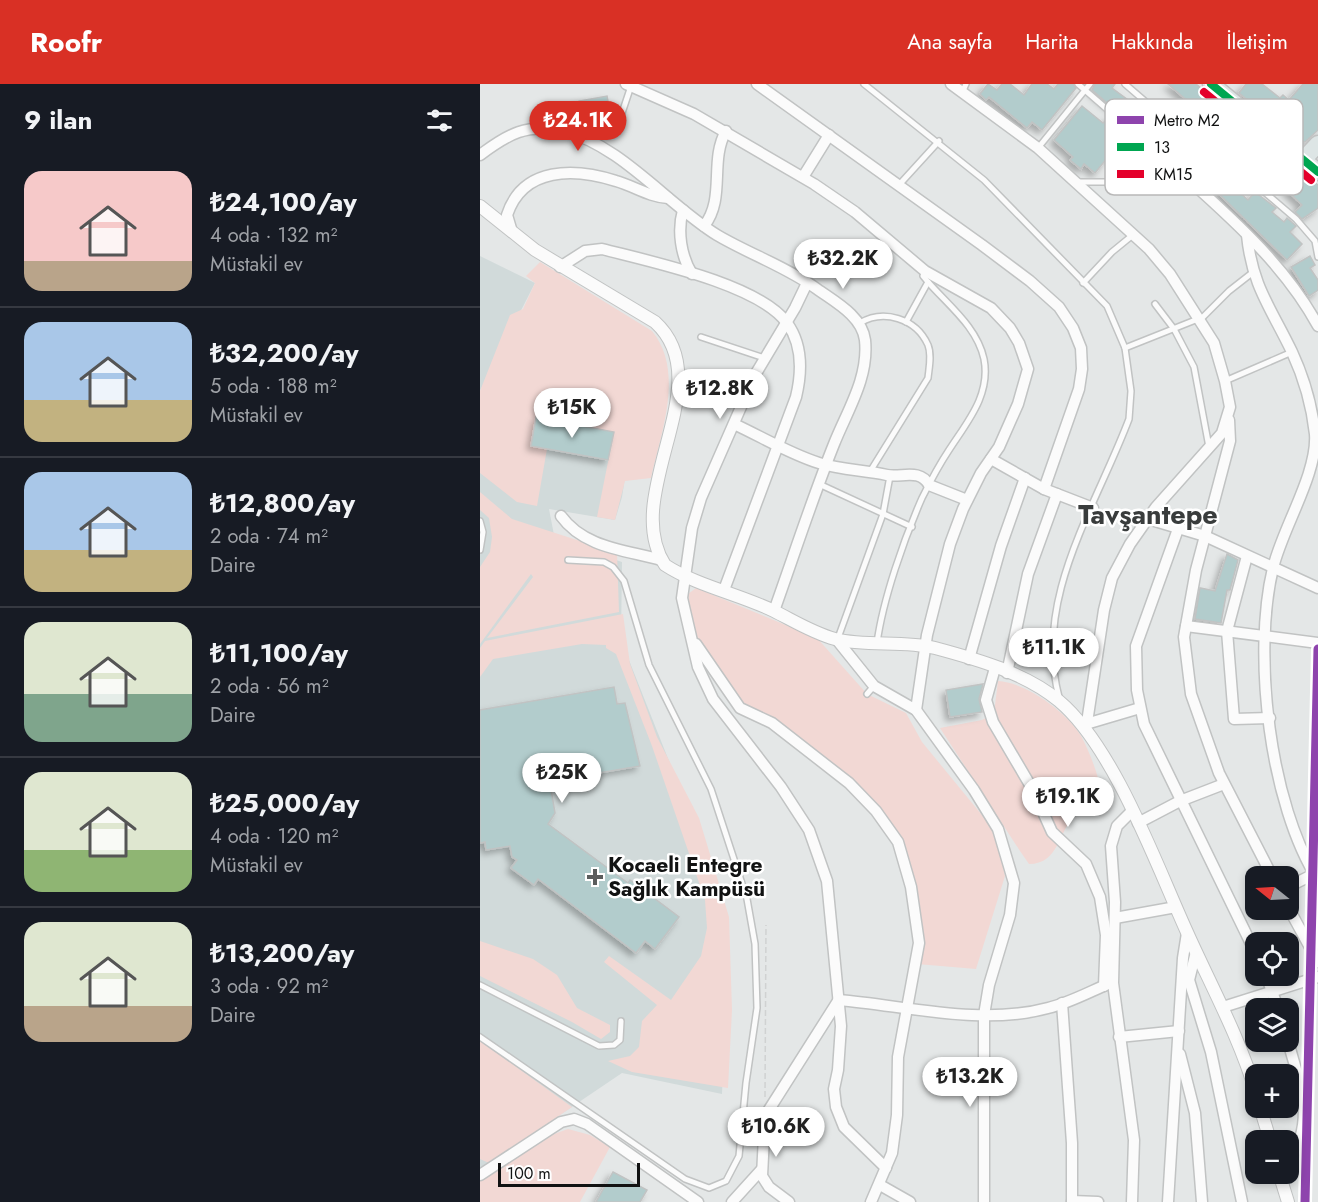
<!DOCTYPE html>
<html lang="tr">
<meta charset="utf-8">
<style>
body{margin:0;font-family:Jost,sans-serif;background:#20242c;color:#f1f3f6;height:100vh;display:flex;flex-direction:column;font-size:22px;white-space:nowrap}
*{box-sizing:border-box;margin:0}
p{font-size:20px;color:#9ea1a6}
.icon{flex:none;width:33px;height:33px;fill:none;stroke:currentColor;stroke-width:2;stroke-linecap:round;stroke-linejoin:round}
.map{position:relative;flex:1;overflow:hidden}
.side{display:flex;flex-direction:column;background:#171b24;width:480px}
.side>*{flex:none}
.needle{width:39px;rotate:288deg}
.controls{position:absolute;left:765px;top:782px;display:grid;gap:12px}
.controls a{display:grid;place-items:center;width:54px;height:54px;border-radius:12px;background:#171b24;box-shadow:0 3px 9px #0003;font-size:30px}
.scale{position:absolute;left:18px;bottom:15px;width:142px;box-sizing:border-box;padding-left:6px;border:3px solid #111212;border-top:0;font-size:16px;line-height:21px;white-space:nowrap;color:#111212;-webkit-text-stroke:4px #fff;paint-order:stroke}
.price{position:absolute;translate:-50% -51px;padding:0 14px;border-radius:21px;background:#fff;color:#222;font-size:20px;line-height:39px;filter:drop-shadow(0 2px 3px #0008)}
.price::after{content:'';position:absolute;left:50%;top:36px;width:18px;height:14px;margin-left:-9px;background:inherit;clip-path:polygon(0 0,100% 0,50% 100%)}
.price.on{background:#d93025;color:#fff}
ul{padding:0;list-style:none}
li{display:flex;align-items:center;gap:18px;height:150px;padding:0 24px}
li+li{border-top:2px solid #363941}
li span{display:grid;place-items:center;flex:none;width:168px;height:120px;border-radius:18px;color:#555}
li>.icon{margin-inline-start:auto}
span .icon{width:72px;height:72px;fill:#fffc;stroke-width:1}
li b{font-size:26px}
h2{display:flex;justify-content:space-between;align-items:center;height:72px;padding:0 24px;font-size:26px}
header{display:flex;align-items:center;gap:36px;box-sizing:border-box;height:84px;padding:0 30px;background:#d93025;color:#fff}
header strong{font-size:28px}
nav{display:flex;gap:33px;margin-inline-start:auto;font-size:21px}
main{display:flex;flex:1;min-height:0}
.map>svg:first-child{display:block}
</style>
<header>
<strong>Roofr</strong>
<nav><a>Ana sayfa</a><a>Harita</a><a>Hakkında</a><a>İletişim</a></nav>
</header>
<main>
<section class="side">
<h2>9 ilan<svg class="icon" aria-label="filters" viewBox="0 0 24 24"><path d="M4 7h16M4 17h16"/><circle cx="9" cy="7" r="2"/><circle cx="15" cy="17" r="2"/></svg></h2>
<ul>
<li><span style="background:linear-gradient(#f6c9c9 75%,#b9a48a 0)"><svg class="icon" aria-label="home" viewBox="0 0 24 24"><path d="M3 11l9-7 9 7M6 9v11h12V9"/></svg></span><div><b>₺24,100/ay</b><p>4 oda · 132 m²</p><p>Müstakil ev</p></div></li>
<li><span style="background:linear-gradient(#a9c7e8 65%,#c2b280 0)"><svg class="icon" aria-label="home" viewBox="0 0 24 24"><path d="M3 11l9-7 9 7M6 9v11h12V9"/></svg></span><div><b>₺32,200/ay</b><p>5 oda · 188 m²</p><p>Müstakil ev</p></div></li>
<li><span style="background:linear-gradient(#a9c7e8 65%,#c2b280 0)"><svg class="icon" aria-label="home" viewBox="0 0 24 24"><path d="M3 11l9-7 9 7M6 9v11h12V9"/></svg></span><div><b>₺12,800/ay</b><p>2 oda · 74 m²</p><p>Daire</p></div></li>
<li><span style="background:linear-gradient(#dfe7d0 60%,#7fa58c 0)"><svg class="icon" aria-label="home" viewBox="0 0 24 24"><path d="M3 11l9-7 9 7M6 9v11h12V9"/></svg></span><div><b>₺11,100/ay</b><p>2 oda · 56 m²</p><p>Daire</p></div></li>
<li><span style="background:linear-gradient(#dfe7d0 65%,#8fb573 0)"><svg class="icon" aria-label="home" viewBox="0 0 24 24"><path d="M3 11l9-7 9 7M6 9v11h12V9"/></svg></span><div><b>₺25,000/ay</b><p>4 oda · 120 m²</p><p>Müstakil ev</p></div></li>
<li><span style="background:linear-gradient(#dfe7d0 70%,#b9a48a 0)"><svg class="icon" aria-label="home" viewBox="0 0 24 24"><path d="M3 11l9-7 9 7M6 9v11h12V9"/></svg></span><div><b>₺13,200/ay</b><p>3 oda · 92 m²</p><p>Daire</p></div></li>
</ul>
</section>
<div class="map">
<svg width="838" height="1118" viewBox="0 0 838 1118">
<defs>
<filter id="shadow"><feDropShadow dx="-4" dy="4" stdDeviation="3" flood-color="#0004"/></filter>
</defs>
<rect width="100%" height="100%" fill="#e4e7e7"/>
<!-- built -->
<g fill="#d1dada">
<path d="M 0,172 L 55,199 L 0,307 Z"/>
<path d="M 0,311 L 154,333 L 142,413 L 135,436 L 69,425 L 74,451 L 95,463 L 142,478 L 141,556 L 212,735 L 248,851 L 242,1010 L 142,989 L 0,1085 Z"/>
</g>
<!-- green -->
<g fill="#f2d8d4">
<path d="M 60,178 L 172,247 C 205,287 181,349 171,394 L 145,397 L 135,436 L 117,433 L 134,348 L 56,333 L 51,362 L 67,365 L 57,422 L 37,418 L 0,389 L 0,307 L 30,231 L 43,225 L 55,199 L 46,192 Z"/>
<path d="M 0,408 L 32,435 L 137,469 L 139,528 L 7,554 L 53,493 L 51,490 L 0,560 L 0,483 L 10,468 L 12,453 L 9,434 L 0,426 Z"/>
<path d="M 216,504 L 337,554 L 387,610 L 426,629 L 442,658 L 515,747 L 525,792 L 496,885 L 437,880 L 440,823 L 423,776 L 397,726 L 289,634 L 264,619 L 214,551 L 208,510 Z"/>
<path d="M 143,530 L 150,580 L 177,653 L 219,734 L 249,833 L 252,926 L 248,1004 L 152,988 L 128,977 L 150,972 L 159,963 L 162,937 L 177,921 L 124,878 L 129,872 L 191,916 L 221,872 L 227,844 L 225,816 L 172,662 L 136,570 L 126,564 L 126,561 L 102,560 L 13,575 L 0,593 L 0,564 L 5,557 Z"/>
<path d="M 518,597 C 545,598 588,629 601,652 C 611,670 619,694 623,714 C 615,719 602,724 595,731 C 578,748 579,780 549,780 L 540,767 L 460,644 L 502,636 L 514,629 Z"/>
<path d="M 0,857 L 53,875 L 77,891 L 97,924 L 130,941 L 130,948 L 121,955 L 92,938 L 0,892 Z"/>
<path d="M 0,957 L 92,1023 L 9,1079 L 0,1075 Z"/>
<path d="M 88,1045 L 110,1051 L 130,1063 L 100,1118 L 0,1118 L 0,1097 L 74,1050 Z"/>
</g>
<!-- building -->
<g fill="#b2cccc" stroke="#c1c3c3" stroke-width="1.5" filter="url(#shadow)">
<path d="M 508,0 L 517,6 L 522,0 L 530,0 L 544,11 L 552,0 L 567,0 L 574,5 L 578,0 L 593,0 L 596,4 L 562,46 L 552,38 L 547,44 L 509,13 L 506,16 L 500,10 Z"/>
<path d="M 615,0 L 635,0 L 632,4 L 651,18 L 652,16 L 696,50 L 720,62 L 718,64 L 723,68 L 707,88 L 612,6 Z"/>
<path d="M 688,0 L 716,0 L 748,27 L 726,55 L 714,48 L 726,33 Z"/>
<path d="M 766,0 L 782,0 L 800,14 L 803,11 L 809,16 L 823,0 L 838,0 L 838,46 L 825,58 L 819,57 L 778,21 L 776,23 L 759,9 Z"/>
<path d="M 127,12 L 131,33 L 103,38 L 99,17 Z"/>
<path d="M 602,22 L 623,39 L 629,33 L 690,87 L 685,93 L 679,93 L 669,85 L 664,92 L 632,68 L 615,89 L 604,80 L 601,85 L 590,76 L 593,73 L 574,56 Z"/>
<path d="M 806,75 L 838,101 L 838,124 L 822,135 L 815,128 L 822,121 L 791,91 Z"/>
<path d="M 755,89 L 764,97 L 765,100 L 758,107 L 768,116 L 775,108 L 796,124 L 792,128 L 804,138 L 807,134 L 816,142 L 810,148 L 822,160 L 807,176 L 737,108 Z"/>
<path d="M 830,172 L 835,181 L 830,184 L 838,196 L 838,206 L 829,212 L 811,183 Z"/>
<path d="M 56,333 L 134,348 L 128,376 L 51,362 Z"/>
<path d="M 747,470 L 758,476 L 750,506 L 747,506 L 741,539 L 715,535 L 720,504 L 735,507 Z"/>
<path d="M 503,600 L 499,615 L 502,628 L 470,633 L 466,606 Z"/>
<path d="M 134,603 L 137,620 L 145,619 L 160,682 L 101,692 L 98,676 L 67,682 L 75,729 L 68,740 L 148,799 L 150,796 L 199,833 L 175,865 L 165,857 L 156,869 L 58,795 L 54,801 L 31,784 L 37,776 L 32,773 L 30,762 L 6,766 L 5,758 L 0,759 L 0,626 Z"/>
<path d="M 133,1088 L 167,1106 L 160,1118 L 116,1118 Z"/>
</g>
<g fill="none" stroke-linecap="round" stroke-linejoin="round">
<defs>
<g id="service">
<path d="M 384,0 L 504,96 L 627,222 L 645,264 L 651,307 L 649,335 C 615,425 553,514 579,613"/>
<path d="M 598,0 L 711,98"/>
<path d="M 645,0 L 695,43 L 733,64 L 816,135 L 835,157 L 838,173"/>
<path d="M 482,9 L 486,0"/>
<path d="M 138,41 L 151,2"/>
<path d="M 558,64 L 610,0"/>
<path d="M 599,98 L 711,98"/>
<path d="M 418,102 L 459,57"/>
<path d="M 603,199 L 632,168 L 654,150"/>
<path d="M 675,220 L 694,245 L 714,283 L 729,363"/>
<path d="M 426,238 L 448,198"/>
<path d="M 380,239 C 403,225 436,234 448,261 C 452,271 449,284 448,294 L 391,386"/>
<path d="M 221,253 L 284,274"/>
<path d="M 645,264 L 723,233 L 749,207 L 772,189"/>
<path d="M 745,297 L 812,268"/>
<path d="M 339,400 L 432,443"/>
<path d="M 0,437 L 3,448 L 0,466"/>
<path d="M 358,554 L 403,430 L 410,392"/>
<path d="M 397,559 C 403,515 424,455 442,414 C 450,398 459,381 469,366 C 487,338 511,311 504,275 C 497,243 469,222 448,198 L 443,192 L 445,187"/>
<path d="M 387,610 L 394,602"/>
<path d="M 0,901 L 119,962 L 134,961 L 140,956 L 141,937"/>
<path d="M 0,953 L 205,1095 L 229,1104 L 246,1097 L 259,1072 L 266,999 L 277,924 L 275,860 L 267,815 L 231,705 L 169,581 L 144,497 L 133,483 L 124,478 L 88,476"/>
</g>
<g id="minor">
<path d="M 146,0 L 214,30 L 334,100 L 375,128 L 445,187 L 511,224 L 530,244 L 539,259 L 548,285 L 538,320 L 519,363 L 501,389 L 483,425 L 470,460 L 447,551 L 436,626"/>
<path d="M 277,0 L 502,161 L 550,197 L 579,223 L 593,244 L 601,264 L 602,285 L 599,305 L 564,405"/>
<path d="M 471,0 L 558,64 L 669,165 L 690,190 L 734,259 L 745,297 L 750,323 L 742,349 L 676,423 L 650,460 L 632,494 L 624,526 L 606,645"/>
<path d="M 0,71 C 28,50 47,39 83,47 C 140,60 188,121 237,151 C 269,170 307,183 337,205 C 355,218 382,232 385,256 C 389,294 367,327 354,360 C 332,415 314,471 294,527"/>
<path d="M 323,93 L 349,51"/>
<path d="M 711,98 C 758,140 808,186 838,242"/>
<path d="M 203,126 C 197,147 201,172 212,190"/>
<path d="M 224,142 C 246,114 229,77 246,47"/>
<path d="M 32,148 L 27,131 C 43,82 95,84 136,97 C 154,102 169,113 188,114"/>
<path d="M 767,151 C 772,202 791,224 812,268 C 824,294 832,322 835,350 C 838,389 802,445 793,484 C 772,571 790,721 838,796"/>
<path d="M 80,183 L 105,167 L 122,165 C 168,177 279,200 307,239 C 323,261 322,288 316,313 L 244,506"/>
<path d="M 327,199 L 315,224 L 275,291 L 221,414 L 212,444 L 202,514 L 218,583 L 233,615 L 301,703 L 329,746 L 347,797 L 361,942 L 358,986 L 354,1005 L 356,1023 L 364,1043 L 406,1084"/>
<path d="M 749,336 L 750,357 L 716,486 L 704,553 L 711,610 L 739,689 L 792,792"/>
<path d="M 254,340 C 282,353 310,370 339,379 C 361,386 384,386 407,391 C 421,394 440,384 449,401 L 487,416"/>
<path d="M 511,375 L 564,405 L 613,424"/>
<path d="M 81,432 C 104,464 146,466 181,476"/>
<path d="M 668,435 L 725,452 L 838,504"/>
<path d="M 698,445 L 656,562 L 657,606 L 664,640 L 776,870"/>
<path d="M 767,472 L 747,547 L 754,635 L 790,634"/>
<path d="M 706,542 L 838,559"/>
<path d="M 357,556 L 394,602 L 436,626 L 494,706 L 518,745 L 534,799 L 530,831 L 509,901 L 504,931 L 504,1118"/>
<path d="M 216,560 L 260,624 L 292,639 L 369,699 L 396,727 L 418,758 L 431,803 L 439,859 L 418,973 L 417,1031 L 412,1069 L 391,1118"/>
<path d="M 489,575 L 521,462 L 545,394"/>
<path d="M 515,584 L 506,616 L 513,638 L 553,706 L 572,748 L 606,780 L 620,813 L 626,851 L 624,902"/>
<path d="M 527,589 L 548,490 L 577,410"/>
<path d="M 606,640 L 660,624"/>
<path d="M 658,739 L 700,717 L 744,700"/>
<path d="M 808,803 L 834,790"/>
<path d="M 808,823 L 838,878"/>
<path d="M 635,834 L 696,823"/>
<path d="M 716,868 L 709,896 L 731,968 L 762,1118"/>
<path d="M 786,891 L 798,924"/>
<path d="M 359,916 C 427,922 502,942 568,924 C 589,919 609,908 628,900"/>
<path d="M 582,919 L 592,1059 L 592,1118"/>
<path d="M 743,923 L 838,893"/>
<path d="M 639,953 L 699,947"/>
<path d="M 808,957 C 821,1006 836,1034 808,1082"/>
<path d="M 700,970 L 715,1029 L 722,1118"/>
<path d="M 0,1091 L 81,1038 L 94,1035 L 107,1040 L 218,1118"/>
<path d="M 400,1101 L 430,1118"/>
<path d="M 592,1117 L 618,1118"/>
<path d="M 252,1118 L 281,1086"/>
<path d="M 309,1118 L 289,1103 L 282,1092 L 285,1032 L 358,917"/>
<path d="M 652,1118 L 654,1056 L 633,899 L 635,818 L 631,762 L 637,742 L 652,727"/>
<path d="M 688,1118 L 703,874 L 707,849"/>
</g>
<g id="tertiary">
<path d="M 0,122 L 55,166 L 175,238 C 242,299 139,410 185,481 C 217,502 259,510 294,527 C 314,537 333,549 355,555 C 387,563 423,556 455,564 C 496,575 546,589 579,617 C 634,663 676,780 706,846 C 730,900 759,952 776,1009"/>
<path d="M 780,1023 L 790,1056"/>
<path d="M 799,1089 L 808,1118"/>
</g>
<g id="primary">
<path d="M 731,0 L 838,88"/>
<path d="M 824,75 L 838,60"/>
</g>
</defs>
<!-- service casing -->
<use href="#service" stroke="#c1c3c3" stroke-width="8"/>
<!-- minor casing -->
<use href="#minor" stroke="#c1c3c3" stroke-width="13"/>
<!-- tertiary casing -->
<use href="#tertiary" stroke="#c1c3c3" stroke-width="14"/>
<!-- primary casing -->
<use href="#primary" stroke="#c1c2c2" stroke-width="19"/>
<!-- path -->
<g stroke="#d0d2d2" stroke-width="1.5" stroke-dasharray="6 3" stroke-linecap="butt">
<path d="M 738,58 L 757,37"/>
<path d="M 712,88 L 727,71"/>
<path d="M 285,1013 L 286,841"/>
</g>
<!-- service -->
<use href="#service" stroke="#fbfbfb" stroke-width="5"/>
<!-- minor -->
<use href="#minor" stroke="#fbfbfb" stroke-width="10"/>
<!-- tertiary -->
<use href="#tertiary" stroke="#fbfbfb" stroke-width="12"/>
<!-- primary -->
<use href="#primary" stroke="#dde5e5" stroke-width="16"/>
<defs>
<path id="bus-1" d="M 731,0 L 838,88"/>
<path id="bus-2" d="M 724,8 L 831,96"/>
</defs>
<!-- bus-1 casing -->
<use href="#bus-1" stroke="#fff" stroke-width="12"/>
<!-- bus-2 casing -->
<use href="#bus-2" stroke="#fff" stroke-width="12"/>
<!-- bus-1 -->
<use href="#bus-1" stroke="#00a651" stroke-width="8"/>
<!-- bus-2 -->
<use href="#bus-2" stroke="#e4002b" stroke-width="8"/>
<defs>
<path id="metro-1" d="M 825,1118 L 838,565"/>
</defs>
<!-- metro-1 casing -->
<use href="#metro-1" stroke="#fff" stroke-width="14"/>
<!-- metro-1 -->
<use href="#metro-1" stroke="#8e44ad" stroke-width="9"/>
</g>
<!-- markers -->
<path fill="#5b5d5d" stroke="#fff" stroke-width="2" d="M112 784h6v6h6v6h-6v6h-6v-6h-6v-6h6z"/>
<g text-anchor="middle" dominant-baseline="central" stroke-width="5" stroke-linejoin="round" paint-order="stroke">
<!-- poi labels -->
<g font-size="21" font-weight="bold" fill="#111212" stroke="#fff" text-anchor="start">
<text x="128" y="781">Kocaeli Entegre<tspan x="128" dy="24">Sağlık Kampüsü</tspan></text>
</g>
<!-- district labels -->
<g font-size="27" font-weight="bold" fill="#393c3c" stroke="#fff">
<text x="668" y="430">Tavşantepe</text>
</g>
</g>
<!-- legend -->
<rect x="625" y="15" width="198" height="96" rx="9" fill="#fff" stroke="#b8b8b8" stroke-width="1.5"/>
<rect x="637" y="32" width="27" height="8" fill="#8e44ad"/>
<rect x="637" y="59" width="27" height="8" fill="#00a651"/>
<rect x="637" y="86" width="27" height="8" fill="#e4002b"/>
<g font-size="16" fill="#111212">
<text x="674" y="42">Metro M2</text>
<text x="674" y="69">13</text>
<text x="674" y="96">KM15</text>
</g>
</svg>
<div class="controls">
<a><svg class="needle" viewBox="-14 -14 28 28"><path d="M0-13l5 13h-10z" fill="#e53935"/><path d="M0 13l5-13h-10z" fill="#9ea1a6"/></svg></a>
<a><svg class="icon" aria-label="locate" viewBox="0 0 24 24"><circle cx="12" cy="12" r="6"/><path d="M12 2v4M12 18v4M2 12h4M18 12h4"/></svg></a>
<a><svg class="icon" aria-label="layers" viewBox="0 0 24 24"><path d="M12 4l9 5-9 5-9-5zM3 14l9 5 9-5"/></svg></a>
<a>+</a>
<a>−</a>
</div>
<div class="scale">100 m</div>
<b class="price on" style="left:98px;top:68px">₺24.1K</b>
<b class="price" style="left:363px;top:206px">₺32.2K</b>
<b class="price" style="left:240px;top:336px">₺12.8K</b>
<b class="price" style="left:92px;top:355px">₺15K</b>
<b class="price" style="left:574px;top:595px">₺11.1K</b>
<b class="price" style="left:82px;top:720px">₺25K</b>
<b class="price" style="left:588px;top:744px">₺19.1K</b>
<b class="price" style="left:490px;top:1024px">₺13.2K</b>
<b class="price" style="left:296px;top:1074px">₺10.6K</b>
</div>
</main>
